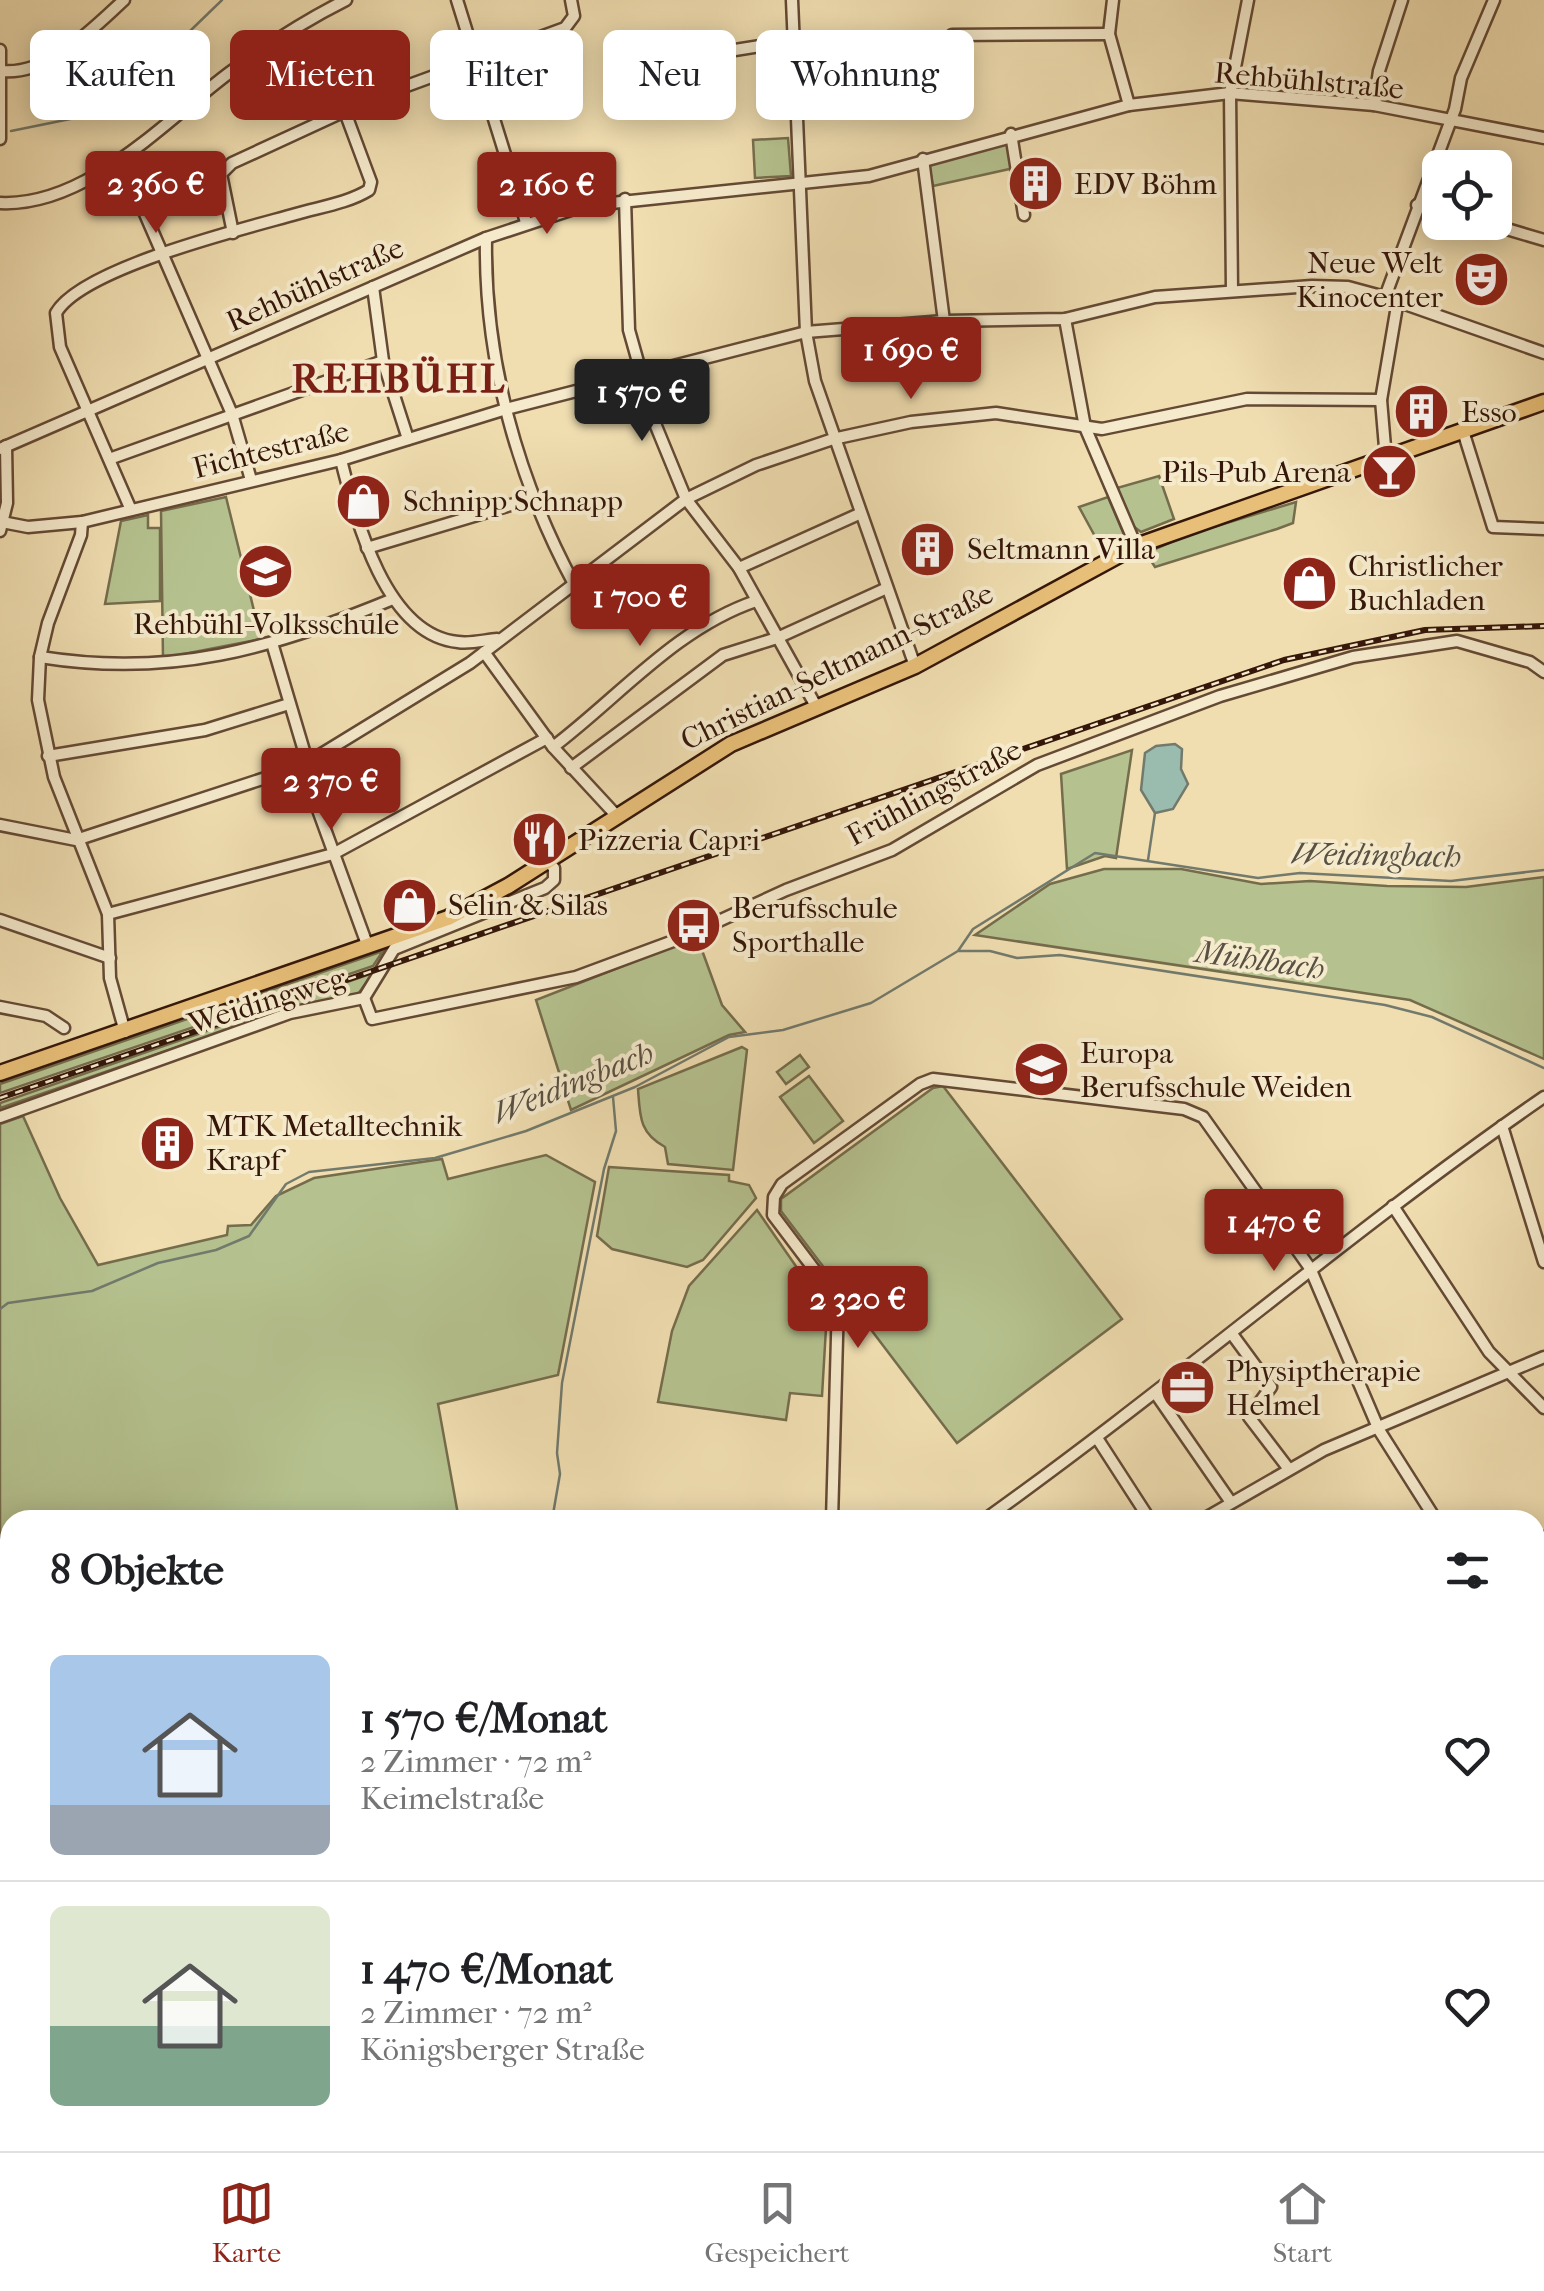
<!DOCTYPE html>
<html lang="de">
<meta charset="utf-8">
<style>
body{margin:0;font-family:"IM FELL French Canon",serif;background:#f2f2f2;color:#202124;height:100vh;display:flex;flex-direction:column;font-size:38px;white-space:nowrap}
*{box-sizing:border-box;margin:0}
p{font-size:32px;color:#757577}
.icon{flex:none;width:55px;height:55px;fill:none;stroke:currentColor;stroke-width:2;stroke-linecap:round;stroke-linejoin:round}
.map{position:relative;flex:1;overflow:hidden}
.details{position:absolute;left:0px;top:1510px;width:1545px;height:642px;display:flex;flex-direction:column;background:#fff;border-radius:30px 30px 0 0;box-shadow:0 5px 25px #0003}
.details>*{flex:none}
.top-card{position:absolute;left:30px;top:30px;width:1000px;height:90px;display:flex;gap:20px}
.controls{position:absolute;left:1422px;top:150px;display:grid;gap:20px}
.controls a{display:grid;place-items:center;width:90px;height:90px;border-radius:15px;background:#fff;box-shadow:0 5px 25px #0003;font-size:50px}
.price{position:absolute;translate:-50% -85px;padding:0 22px;border-radius:10px;background:#8f2418;color:#fff;font-size:32px;line-height:65px;filter:drop-shadow(0 2px 5px #0008)}
.price::after{content:'';position:absolute;left:50%;top:60px;width:30px;height:22px;margin-left:-15px;background:inherit;clip-path:polygon(0 0,100% 0,50% 100%)}
.price.on{background:#222;color:#fff}
ul{padding:0;list-style:none}
li{display:flex;align-items:center;gap:30px;height:250px;padding:0 50px}
li+li{border-top:2px solid #e0e0e0}
li span{display:grid;place-items:center;flex:none;width:280px;height:200px;border-radius:15px;color:#555}
li>.icon{margin-inline-start:auto}
span .icon{width:120px;height:120px;fill:#fffc;stroke-width:1}
li b{font-size:42px}
h2{display:flex;justify-content:space-between;align-items:center;height:120px;padding:0 50px;font-size:42px}
.chip{padding:0 35px;border-radius:15px;background:#fff;box-shadow:0 5px 25px #0003;font-size:35px;line-height:90px}
.chip.on{background:#8f2418;color:#fff}
.tab-bar{display:flex;justify-content:space-around;align-items:center;height:140px;border-top:2px solid #e0e0e0;background:#fff;font-size:28px;color:#757577}
.tab-bar a{display:grid;justify-items:center;gap:5px}
.tab-bar .on{color:#8f2418}
.map>svg:first-child{display:block}
</style>
<div class="map">
<svg width="1544" height="2151" viewBox="0 0 1544 2151">
<rect width="100%" height="100%" fill="#f0deb1"/>
<filter id="stains"><feTurbulence type="fractalNoise" baseFrequency=".002" numOctaves="4"/><feColorMatrix values="0 0 0 0 .2 0 0 0 0 .09 0 0 0 0 .02 0 0 0 .5 -.17"/></filter>
<radialGradient id="worn" r=".72"><stop offset=".6" stop-color="#630" stop-opacity="0"/><stop offset="1" stop-color="#630" stop-opacity=".3"/></radialGradient>
<!-- green -->
<g fill="#b5c28f" stroke="#756c4c" stroke-width="2.5">
<path d="M 788,138 L 791,176 L 755,178 L 753,140 Z"/>
<path d="M 1008,140 L 1014,168 L 933,186 L 928,161 Z"/>
<path d="M 1159,476 L 1174,519 L 1141,532 L 1133,526 L 1117,488 Z"/>
<path d="M 226,497 L 261,639 L 163,658 L 161,511 Z"/>
<path d="M 1108,497 L 1125,537 L 1103,551 L 1079,507 Z"/>
<path d="M 1296,502 L 1293,523 L 1277,529 L 1155,567 L 1146,553 L 1187,535 Z"/>
<path d="M 148,515 L 148,528 L 160,528 L 160,601 L 105,604 L 121,521 Z"/>
<path d="M 1132,750 L 1116,858 L 1105,856 L 1067,869 L 1061,774 Z"/>
<path d="M 1104,869 L 1181,869 L 1261,884 L 1310,881 L 1387,886 L 1466,887 L 1544,877 L 1544,1059 L 1410,1000 L 975,935 L 1050,884 Z"/>
<path d="M 687,941 L 699,942 L 722,1005 L 745,1032 L 729,1035 L 571,1110 L 536,1000 Z"/>
<path d="M 383,951 L 373,966 L 0,1093 L 0,1084 Z"/>
<path d="M 373,973 L 356,997 L 288,1009 L 0,1108 L 0,1103 Z"/>
<path d="M 742,1047 L 747,1050 L 733,1170 L 668,1164 L 665,1147 C 639,1133 640,1116 638,1089 Z"/>
<path d="M 800,1055 L 809,1067 L 786,1084 L 777,1072 Z"/>
<path d="M 809,1076 L 843,1121 L 814,1143 L 780,1097 Z"/>
<path d="M 943,1086 L 1122,1319 L 957,1443 L 781,1211 L 781,1199 L 933,1088 Z"/>
<path d="M 23,1116 L 60,1198 L 98,1265 L 227,1235 L 228,1226 L 251,1225 L 276,1196 L 314,1178 L 442,1159 L 448,1179 L 546,1155 L 595,1182 L 558,1375 L 438,1404 L 459,1520 L 10,1520 L 10,1934 L 5,1937 L 0,1931 L 0,1124 Z"/>
<path d="M 609,1167 L 729,1175 L 729,1181 L 749,1185 L 756,1198 L 703,1260 L 687,1267 L 612,1249 L 597,1236 Z"/>
<path d="M 757,1210 L 827,1311 L 822,1396 L 790,1393 L 786,1420 L 658,1402 L 672,1331 L 689,1286 Z"/>
</g>
<!-- water -->
<path fill="#9abcaf" stroke="#727a6d" stroke-width="2.5" d="M 1175,744 L 1182,749 L 1181,769 L 1188,784 L 1173,809 L 1155,813 L 1141,790 L 1145,753 L 1156,746 Z"/>
<g fill="none" stroke-linecap="round" stroke-linejoin="round">
<!-- stream -->
<g stroke="#727a6d" stroke-width="2.5">
<path d="M 11,131 L 80,117 L 127,92 L 222,0"/>
<path d="M 1148,860 L 1155,813"/>
<path d="M 959,951 L 990,951 L 1017,958 L 1060,955 L 1385,1005 L 1432,1017 L 1544,1068"/>
<path d="M 0,1309 L 8,1303 L 92,1291 L 158,1263 L 216,1250 L 249,1236 L 286,1184 L 309,1172 L 435,1158 L 526,1131 L 635,1087 L 729,1037 L 783,1030 L 871,1003 L 958,951 L 973,929 L 1095,853 L 1258,878 L 1300,873 L 1451,881 L 1544,870"/>
<path d="M 552,1520 L 560,1474 L 557,1453 L 562,1383 L 604,1169 L 616,1131 L 613,1097"/>
</g>
<defs>
<g id="minor">
<path d="M 457,0 L 526,222"/>
<path d="M 792,0 L 806,332 L 815,381 L 915,666"/>
<path d="M 1113,0 L 1109,34 L 1129,105"/>
<path d="M 0,50 L 0,139"/>
<path d="M 665,58 L 691,57"/>
<path d="M 795,66 L 935,57 L 949,52 L 952,35 L 1109,34"/>
<path d="M 1,71 C 48,76 92,29 124,0"/>
<path d="M 673,103 L 695,100 L 691,57 L 791,41"/>
<path d="M 1374,105 L 1379,71 L 1402,0"/>
<path d="M 1011,134 L 1024,215"/>
<path d="M 923,159 L 944,321"/>
<path d="M 122,161 L 232,414 L 251,480"/>
<path d="M 625,199 L 629,330 L 656,426 L 686,499 L 739,568 L 817,708"/>
<path d="M 0,203 C 87,207 165,121 229,73 C 267,45 304,21 346,0"/>
<path d="M 1417,205 L 1440,211"/>
<path d="M 1483,222 L 1544,240"/>
<path d="M 233,233 L 221,174 L 232,163 L 371,99 L 565,28 L 574,16 L 571,0"/>
<path d="M 486,238 C 484,359 517,478 574,584"/>
<path d="M 373,287 L 383,361 L 408,439"/>
<path d="M 1232,291 L 1230,93 L 1248,0"/>
<path d="M 1385,297 L 1455,109 L 1461,78 L 1494,0"/>
<path d="M 1065,319 L 1085,427 L 1136,546"/>
<path d="M 1463,431 L 1493,527 L 1544,529"/>
<path d="M 0,449 L 486,238 L 583,206 L 869,176 L 1129,105 L 1230,93 L 1374,105 L 1544,138"/>
<path d="M 112,458 L 383,361"/>
<path d="M 1386,459 L 1381,400 L 1398,300"/>
<path d="M 341,460 C 356,519 385,635 458,642 C 470,644 485,640 497,639"/>
<path d="M 131,510 L 60,347 L 56,313 C 82,268 243,229 296,214 C 320,207 348,203 369,190 L 371,182 L 345,112"/>
<path d="M 2,522 L 28,527 L 82,522 L 341,460 L 506,409 L 806,332 L 944,321 L 1065,319 L 1155,297 L 1312,286 L 1348,287 L 1385,297 L 1544,353"/>
<path d="M 82,522 L 81,535 L 48,623 L 40,657 L 38,700 L 54,777 L 108,914 L 110,978 L 125,1032"/>
<path d="M 0,531 L 7,503 L 6,446"/>
<path d="M 367,548 L 534,498"/>
<path d="M 739,568 L 859,514"/>
<path d="M 272,643 L 307,761"/>
<path d="M 484,652 L 553,747 L 615,814"/>
<path d="M 40,657 C 171,678 272,649 393,599"/>
<path d="M 553,747 C 619,697 676,628 756,601"/>
<path d="M 48,756 L 205,730 L 289,704"/>
<path d="M 302,766 L 368,947"/>
<path d="M 571,768 L 723,655 L 777,638 L 887,588"/>
<path d="M 0,825 L 76,840 L 302,766 L 470,663 L 686,499 L 756,465 L 833,439 L 911,422 L 996,413 L 1102,429 L 1247,399 L 1381,400"/>
<path d="M 108,914 L 333,854 L 547,738"/>
<path d="M 0,920 L 110,958"/>
<path d="M 364,998 L 372,1019 L 576,977 L 684,937 L 786,890 L 892,850 L 1037,765 L 1220,696 L 1353,657 L 1457,641 L 1530,662 L 1544,672"/>
<path d="M 0,1007 L 46,1016 L 64,1028"/>
<path d="M 0,1117 L 290,1013 L 364,998 L 394,949 L 545,888 L 554,880 L 554,868 L 546,860"/>
<path d="M 1502,1126 L 1544,1262"/>
<path d="M 1393,1206 L 1489,1352 L 1544,1408"/>
<path d="M 1232,1334 L 1271,1387 L 1249,1417 L 1288,1468"/>
<path d="M 1156,1394 L 1230,1501"/>
<path d="M 1097,1438 L 1150,1520"/>
<path d="M 832,1520 L 838,1301 L 773,1215 L 774,1197 L 782,1184 L 920,1084 L 933,1079 L 1184,1109 L 1203,1117 L 1310,1268 L 1379,1430 L 1436,1520"/>
<path d="M 984,1520 C 1175,1384 1351,1230 1544,1097"/>
<path d="M 1202,1520 L 1324,1450 L 1544,1357"/>
<path d="M 1535,1544 L 1544,1537"/>
<path d="M 1535,1652 L 1544,1666"/>
<path d="M 1535,1861 L 1544,1879"/>
<path d="M 1535,1954 L 1544,1949"/>
<path d="M 1535,2072 L 1544,2068"/>
<path d="M 1181,2142 L 1187,2151"/>
<path d="M 1244,2142 L 1245,2144"/>
<path d="M 1370,2151 L 1387,2142"/>
</g>
<g id="major">
<path d="M 0,1073 L 448,918 L 508,886 L 731,744 L 915,666 L 1136,546 L 1544,402"/>
<path d="M 1535,1808 L 1544,1802"/>
<path d="M 1051,2151 L 1063,2142"/>
</g>
</defs>
<!-- minor casing -->
<use href="#minor" stroke="#644934" stroke-width="15"/>
<!-- major casing -->
<use href="#major" stroke="#35170a" stroke-width="19"/>
<!-- minor -->
<use href="#minor" stroke="#f5eacc" stroke-width="10"/>
<!-- major -->
<use href="#major" stroke="#e8bf78" stroke-width="14"/>
<defs>
<path id="rail" d="M 0,1098 L 1284,660 L 1425,630 L 1544,626"/>
</defs>
<!-- rail casing -->
<use href="#rail" stroke="#35170a" stroke-width="6"/>
<!-- rail -->
<use href="#rail" stroke="#f5eacc" stroke-width="2.5" stroke-dasharray="8" stroke-linecap="butt"/>
</g>
<!-- icons -->
<defs>
<symbol id="building-disc" viewBox="-11 -11 22 22"><circle r="9.5" fill="#8f2418" stroke="#f5eacc"/><path d="M-4-6H4V6H1V3H-1V6H-4ZM-2.5-4.3h1.7v1.8h-1.7ZM.8-4.3h1.7v1.8H.8ZM-2.5-1h1.7V.8h-1.7ZM.8-1h1.7V.8H.8Z" fill="#fff"/></symbol>
<symbol id="theatre-disc" viewBox="-11 -11 22 22"><circle r="9.5" fill="#8f2418" stroke="#f5eacc"/><path d="M-5-5.5Q0-4 5-5.5V0Q5 5 0 6Q-5 5-5 0ZM-3.3-2.5H-1v1.5H-3.3ZM1-2.5H3.3v1.5H1ZM-2.8 1Q0 5.5 2.8 1Z" fill="#fff"/></symbol>
<symbol id="bar-disc" viewBox="-11 -11 22 22"><circle r="9.5" fill="#8f2418" stroke="#f5eacc"/><path d="M-6-5H6L.8 .8V4.5H3.5V6h-7V4.5H-.8V.8Z" fill="#fff"/></symbol>
<symbol id="shop-disc" viewBox="-11 -11 22 22"><circle r="9.5" fill="#8f2418" stroke="#f5eacc"/><path d="M-5-2.5h2.3a2.7 3.5 0 0 1 5.4 0H5L5.5 6h-11ZM-1.5-2.5h3a1.5 2.3 0 0 0-3 0Z" fill="#fff"/></symbol>
<symbol id="school-disc" viewBox="-11 -11 22 22"><circle r="9.5" fill="#8f2418" stroke="#f5eacc"/><path d="M0-5L7-2L0 1L-7-2ZM-4 1L0 2.5L4 1V4Q0 6-4 4Z" fill="#fff"/></symbol>
<symbol id="restaurant-disc" viewBox="-11 -11 22 22"><circle r="9.5" fill="#8f2418" stroke="#f5eacc"/><path d="M-5-6h1v4h1v-4h1v4h1v-4h1v5L-1.5 .5V6h-2V.5L-5-1ZM5-6V6H3V1.5H1.5Q1.5-4 5-6Z" fill="#fff"/></symbol>
<symbol id="bus-disc" viewBox="-11 -11 22 22"><circle r="9.5" fill="#8f2418" stroke="#f5eacc"/><path d="M-5-6H5V4H4V6H2V4H-2V6H-4V4H-5ZM-3.5-4V0h7V-4ZM-3.5 1.2v1.5H-2V1.2ZM2 1.2v1.5H3.5V1.2Z" fill="#fff"/></symbol>
<symbol id="office-disc" viewBox="-11 -11 22 22"><circle r="9.5" fill="#8f2418" stroke="#f5eacc"/><path d="M-6-3h4V-5.5h4V-3h4V5H-6ZM-1-4.5V-3h2v-1.5ZM-6 0V1H6V0Z" fill="#fff"/></symbol>
</defs>
<g fill-rule="evenodd">
<use href="#building-disc" x="1004" y="152" width="63" height="63"/>
<use href="#theatre-disc" x="1450" y="248" width="63" height="63"/>
<use href="#building-disc" x="1390" y="380" width="63" height="63"/>
<use href="#bar-disc" x="1358" y="440" width="63" height="63"/>
<use href="#shop-disc" x="332" y="470" width="63" height="63"/>
<use href="#building-disc" x="896" y="518" width="63" height="63"/>
<use href="#school-disc" x="234" y="540" width="63" height="63"/>
<use href="#shop-disc" x="1278" y="552" width="63" height="63"/>
<use href="#restaurant-disc" x="508" y="808" width="63" height="63"/>
<use href="#shop-disc" x="378" y="874" width="63" height="63"/>
<use href="#bus-disc" x="662" y="894" width="63" height="63"/>
<use href="#school-disc" x="1010" y="1038" width="63" height="63"/>
<use href="#building-disc" x="136" y="1112" width="63" height="63"/>
<use href="#office-disc" x="1156" y="1356" width="63" height="63"/>
</g>
<g text-anchor="middle" dominant-baseline="central" stroke-width="8" stroke-linejoin="round" paint-order="stroke">
<!-- street labels -->
<g font-size="30" fill="#35170a" stroke="#f5eacc">
<text transform="translate(1309 81) rotate(5)">Rehbühlstraße</text>
<text transform="translate(315 285) rotate(-24)">Rehbühlstraße</text>
<text transform="translate(271 450) rotate(-14)">Fichtestraße</text>
<text transform="translate(837 667) rotate(-26)">Christian-Seltmann-Straße</text>
<text transform="translate(934 793) rotate(-28)">Frühlingstraße</text>
<text transform="translate(267 1001) rotate(-17)">Weidingweg</text>
</g>
<!-- poi labels -->
<g font-size="30" fill="#35170a" stroke="#f5eacc" text-anchor="start">
<text x="1074" y="184">EDV Böhm</text>
<text x="1443" y="263" text-anchor="end">Neue Welt<tspan x="1443" dy="34">Kinocenter</tspan></text>
<text x="1461" y="412">Esso</text>
<text x="1351" y="472" text-anchor="end">Pils-Pub Arena</text>
<text x="403" y="501">Schnipp Schnapp</text>
<text x="967" y="549">Seltmann Villa</text>
<text x="1348" y="566">Christlicher<tspan x="1348" dy="34">Buchladen</tspan></text>
<text x="266" y="624" text-anchor="middle">Rehbühl-Volksschule</text>
<text x="578" y="840">Pizzeria Capri</text>
<text x="448" y="905">Selin &amp; Silas</text>
<text x="732" y="908">Berufsschule<tspan x="732" dy="34">Sporthalle</tspan></text>
<text x="1080" y="1053">Europa<tspan x="1080" dy="34">Berufsschule Weiden</tspan></text>
<text x="206" y="1126">MTK Metalltechnik<tspan x="206" dy="34">Krapf</tspan></text>
<text x="1226" y="1371">Physiptherapie<tspan x="1226" dy="34">Helmel</tspan></text>
</g>
<!-- water labels -->
<g font-size="32" font-style="italic" fill="#585144" stroke="#f5eacc">
<text transform="translate(1376 855) rotate(1)">Weidingbach</text>
<text transform="translate(1260 960) rotate(8)">Mühlbach</text>
<text transform="translate(573 1083) rotate(-22)">Weidingbach</text>
</g>
<!-- district labels -->
<g font-size="40" font-weight="bold" letter-spacing="2.5" fill="#7a1f14" stroke="#f5eacc">
<text x="399" y="379">REHBÜHL</text>
</g>
</g>
<rect width="100%" height="100%" filter="url(#stains)"/>
<rect width="100%" height="100%" fill="url(#worn)"/>
</svg>
<div class="controls">
<a><svg class="icon" aria-label="locate" viewBox="0 0 24 24"><circle cx="12" cy="12" r="6"/><path d="M12 2v4M12 18v4M2 12h4M18 12h4"/></svg></a>
</div>
<b class="price" style="left:156px;top:236px">2 360 €</b>
<b class="price" style="left:547px;top:237px">2 160 €</b>
<b class="price" style="left:911px;top:402px">1 690 €</b>
<b class="price on" style="left:642px;top:444px">1 570 €</b>
<b class="price" style="left:640px;top:649px">1 700 €</b>
<b class="price" style="left:331px;top:833px">2 370 €</b>
<b class="price" style="left:1274px;top:1274px">1 470 €</b>
<b class="price" style="left:858px;top:1351px">2 320 €</b>
<div class="top-card">
<a class="chip">Kaufen</a>
<a class="chip on">Mieten</a>
<a class="chip">Filter</a>
<a class="chip">Neu</a>
<a class="chip">Wohnung</a>
</div>
<section class="details">
<h2>8 Objekte<svg class="icon" aria-label="filters" viewBox="0 0 24 24"><path d="M4 7h16M4 17h16"/><circle cx="9" cy="7" r="2"/><circle cx="15" cy="17" r="2"/></svg></h2>
<ul>
<li><span style="background:linear-gradient(#a9c7e8 75%,#9aa5b1 0)"><svg class="icon" aria-label="home" viewBox="0 0 24 24"><path d="M3 11l9-7 9 7M6 9v11h12V9"/></svg></span><div><b>1 570 €/Monat</b><p>2 Zimmer · 72 m²</p><p>Keimelstraße</p></div><svg class="icon" aria-label="heart" viewBox="0 0 24 24"><path d="M12 20l-8-8c-3-5 5-10 8-4 3-6 11-1 8 4z"/></svg></li>
<li><span style="background:linear-gradient(#dfe7d0 60%,#7fa58c 0)"><svg class="icon" aria-label="home" viewBox="0 0 24 24"><path d="M3 11l9-7 9 7M6 9v11h12V9"/></svg></span><div><b>1 470 €/Monat</b><p>2 Zimmer · 72 m²</p><p>Königsberger Straße</p></div><svg class="icon" aria-label="heart" viewBox="0 0 24 24"><path d="M12 20l-8-8c-3-5 5-10 8-4 3-6 11-1 8 4z"/></svg></li>
</ul>
</section>
</div>
<nav class="tab-bar">
<a class="on"><svg class="icon" aria-label="map" viewBox="0 0 24 24"><path d="M3 6l6-2 6 2 6-2v14l-6 2-6-2-6 2zM9 4v14M15 6v14"/></svg>Karte</a>
<a><svg class="icon" aria-label="saved" viewBox="0 0 24 24"><path d="M7 4h10v16l-5-4-5 4z"/></svg>Gespeichert</a>
<a><svg class="icon" aria-label="home" viewBox="0 0 24 24"><path d="M3 11l9-7 9 7M6 9v11h12V9"/></svg>Start</a>
</nav>
